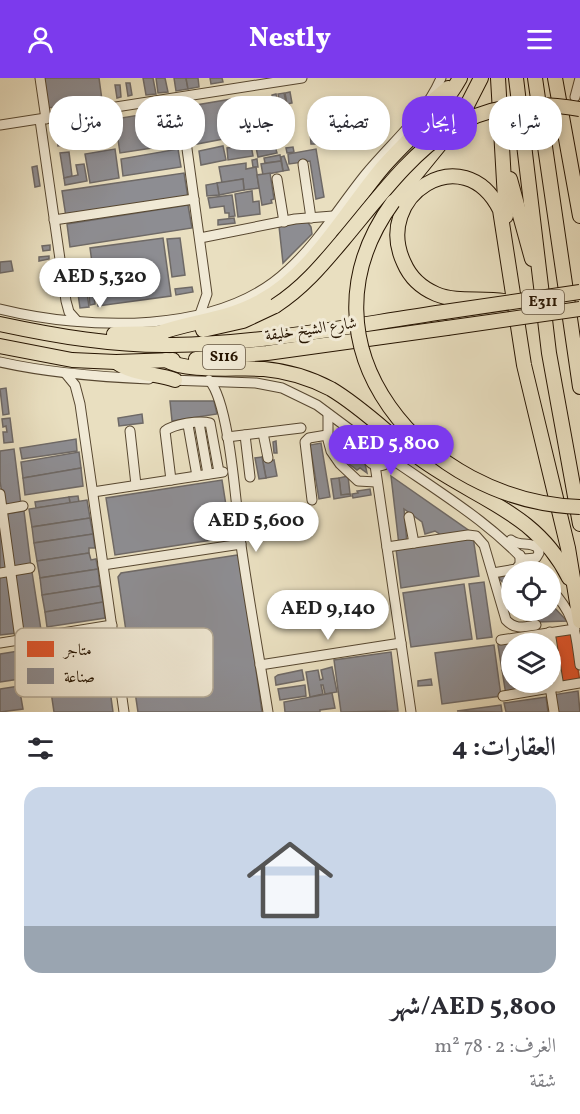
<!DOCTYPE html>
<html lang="ar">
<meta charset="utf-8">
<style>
body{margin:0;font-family:Vollkorn,Amiri,serif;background:#f2f2f3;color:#2b2b33;direction:rtl;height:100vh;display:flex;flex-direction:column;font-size:22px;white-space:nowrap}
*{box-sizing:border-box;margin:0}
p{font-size:20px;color:#7c7c81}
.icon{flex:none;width:33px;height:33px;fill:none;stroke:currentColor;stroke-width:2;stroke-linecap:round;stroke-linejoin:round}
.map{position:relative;height:634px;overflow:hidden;direction:ltr}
.drawer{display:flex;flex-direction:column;background:#fff;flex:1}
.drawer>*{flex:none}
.top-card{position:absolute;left:18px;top:18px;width:544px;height:54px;direction:rtl;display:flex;gap:12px}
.fabs{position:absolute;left:501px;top:483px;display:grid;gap:12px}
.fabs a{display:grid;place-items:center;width:60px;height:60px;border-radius:50%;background:#fff;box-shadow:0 3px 9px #0003;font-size:30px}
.price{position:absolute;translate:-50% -51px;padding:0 14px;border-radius:21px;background:#fff;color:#222;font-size:20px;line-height:39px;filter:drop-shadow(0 2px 3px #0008)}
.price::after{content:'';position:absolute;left:50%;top:36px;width:18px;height:14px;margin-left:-9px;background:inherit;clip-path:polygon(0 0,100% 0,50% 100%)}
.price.active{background:#7c3aed;color:#fff}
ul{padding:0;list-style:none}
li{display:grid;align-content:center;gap:12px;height:318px;padding:0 24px}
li+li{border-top:2px solid #e1e1e2}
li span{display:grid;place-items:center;height:186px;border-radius:18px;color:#555}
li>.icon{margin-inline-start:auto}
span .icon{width:108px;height:108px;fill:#fffc;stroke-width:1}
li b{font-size:26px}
h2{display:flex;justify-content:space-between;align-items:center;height:72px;padding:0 24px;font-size:26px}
.pill{padding:0 21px;border-radius:24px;background:#fff;box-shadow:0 3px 9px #0003;font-size:21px;line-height:54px}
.pill.active{background:#7c3aed;color:#fff}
header{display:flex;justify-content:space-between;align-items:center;height:78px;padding:0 24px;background:#7c3aed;color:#fff;font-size:27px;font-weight:800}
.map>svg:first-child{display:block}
</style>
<header><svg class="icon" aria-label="menu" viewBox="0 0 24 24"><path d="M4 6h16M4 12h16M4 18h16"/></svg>Nestly<svg class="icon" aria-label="person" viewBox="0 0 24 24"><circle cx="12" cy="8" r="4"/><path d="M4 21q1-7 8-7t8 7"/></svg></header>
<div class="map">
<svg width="580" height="634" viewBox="0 0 580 634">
<rect width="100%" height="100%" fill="#e9dfc0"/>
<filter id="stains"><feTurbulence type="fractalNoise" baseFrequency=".00333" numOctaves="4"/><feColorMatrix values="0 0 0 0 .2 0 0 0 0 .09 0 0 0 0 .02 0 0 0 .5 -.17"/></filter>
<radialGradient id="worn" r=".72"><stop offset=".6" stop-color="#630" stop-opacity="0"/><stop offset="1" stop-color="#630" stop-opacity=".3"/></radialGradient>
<!-- shops -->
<path fill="#e4572e" stroke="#ab4320" stroke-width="1.5" d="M 572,554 L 580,604 L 560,608 L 552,557 Z"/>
<!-- industry -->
<g fill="#8d8d92" stroke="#6e6966" stroke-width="1.5">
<path d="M 43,0 L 99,0 L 102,22 L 48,30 Z"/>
<path d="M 143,0 L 153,0 L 156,16 L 146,17 Z"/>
<path d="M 156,0 L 165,0 L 168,14 L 158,15 Z"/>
<path d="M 174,0 L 186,0 L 188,11 L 176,13 Z"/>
<path d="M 186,0 L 198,0 L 199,9 L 188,11 Z"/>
<path d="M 210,0 L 222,0 L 223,4 L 211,6 Z"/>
<path d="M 126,5 L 130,5 L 132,17 L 128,18 Z"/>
<path d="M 115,7 L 120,7 L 121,19 L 117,20 Z"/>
<path d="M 290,14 L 292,25 L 287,26 L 285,15 Z"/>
<path d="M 284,15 L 286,24 L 280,25 L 278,16 Z"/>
<path d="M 276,16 L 278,25 L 273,26 L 272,17 Z"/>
<path d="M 243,19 L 246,21 L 250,56 L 197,66 L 192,31 L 196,27 Z"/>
<path d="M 291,31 L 293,41 L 286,42 L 285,32 Z"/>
<path d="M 170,32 L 174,35 L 178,66 L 120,75 L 115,41 Z"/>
<path d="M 312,37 L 314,51 L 309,51 L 308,41 L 309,38 Z"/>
<path d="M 111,41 L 114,59 L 105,60 L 103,43 Z"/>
<path d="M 96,47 L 98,62 L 58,68 L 56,52 Z"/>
<path d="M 314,52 L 315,66 L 311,66 L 310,53 Z"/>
<path d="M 267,53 L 270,69 L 275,68 L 277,75 L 258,79 L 253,55 Z"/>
<path d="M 251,67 L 253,78 L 228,82 L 227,70 Z"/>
<path d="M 223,68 L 226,82 L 201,87 L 199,73 Z"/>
<path d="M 293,69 L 294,74 L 287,75 L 286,70 Z"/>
<path d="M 115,71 L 119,100 L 90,105 L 85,76 Z"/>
<path d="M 178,71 L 181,89 L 123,98 L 121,81 Z"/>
<path d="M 316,71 L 324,119 L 316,121 L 310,83 L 289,86 L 288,76 Z"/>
<path d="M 69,74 L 72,98 L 64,100 L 60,75 Z"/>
<path d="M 280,77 L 281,83 L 265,85 L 264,80 Z"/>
<path d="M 284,78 L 289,92 L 283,93 L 281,79 Z"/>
<path d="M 257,81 L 258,89 L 253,89 L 252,82 Z"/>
<path d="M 281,83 L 283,93 L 263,97 L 261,86 Z"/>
<path d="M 246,85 L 246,91 L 256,89 L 259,110 L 244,112 L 243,101 L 222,105 L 219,89 Z"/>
<path d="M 84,86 L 87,103 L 65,107 L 64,100 L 78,97 L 76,87 Z"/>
<path d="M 37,88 L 40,108 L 35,109 L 32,89 Z"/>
<path d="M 184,95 L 188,120 L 66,139 L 62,113 Z"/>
<path d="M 270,95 L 274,121 L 271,122 L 272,125 L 262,127 L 257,97 Z"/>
<path d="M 243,101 L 244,112 L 219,117 L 217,105 Z"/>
<path d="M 217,105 L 219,117 L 207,118 L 206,107 Z"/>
<path d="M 252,113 L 253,124 L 259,123 L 260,136 L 238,139 L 235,116 Z"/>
<path d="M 232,117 L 235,138 L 229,139 L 229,135 L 225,135 L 224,128 L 210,130 L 208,120 Z"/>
<path d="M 188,127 L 192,150 L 70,169 L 67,146 Z"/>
<path d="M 234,140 L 235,145 L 218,147 L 218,142 Z"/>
<path d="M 307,143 L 311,149 L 312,156 L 283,185 L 279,148 Z"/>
<path d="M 163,160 L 171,218 L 98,228 L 90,170 Z"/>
<path d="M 180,160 L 185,197 L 172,199 L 167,161 Z"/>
<path d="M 50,167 L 50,172 L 43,173 L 42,168 Z"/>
<path d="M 49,178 L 49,181 L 39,183 L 39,179 Z"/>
<path d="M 11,183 L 13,193 L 0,195 L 0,184 Z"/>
<path d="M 84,193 L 89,229 L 80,230 L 75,194 Z"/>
<path d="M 192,209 L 193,214 L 176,217 L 175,211 Z"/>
<path d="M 89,217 L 94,217 L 95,226 L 90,227 Z"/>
<path d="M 6,310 L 9,336 L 3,337 L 0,311 Z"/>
<path d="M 170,323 L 214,323 L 217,336 L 172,343 Z"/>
<path d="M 142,336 L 143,345 L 119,348 L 118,340 Z"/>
<path d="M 10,340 L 13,364 L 4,365 L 3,354 L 7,354 L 6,348 L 3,349 L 2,341 Z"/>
<path d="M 335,357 L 366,379 L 364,381 L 367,395 L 360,390 L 357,392 L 336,376 L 333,371 L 336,368 L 330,364 Z"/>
<path d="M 76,361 L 77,373 L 22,381 L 20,370 Z"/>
<path d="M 276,363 L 277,375 L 274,375 L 273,364 Z"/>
<path d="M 321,365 L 330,419 L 319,421 L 310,367 Z"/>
<path d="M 14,371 L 21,427 L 4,430 L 0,403 L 0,373 Z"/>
<path d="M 79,374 L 81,390 L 23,400 L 21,384 Z"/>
<path d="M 265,378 L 266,384 L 274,382 L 277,398 L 266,400 L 262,379 Z"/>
<path d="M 262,379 L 266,400 L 259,401 L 255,380 Z"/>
<path d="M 81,390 L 83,408 L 25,417 L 23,400 Z"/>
<path d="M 348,398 L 350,416 L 341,417 L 339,400 Z"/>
<path d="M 391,398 L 474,456 L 444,459 L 435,453 L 425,456 L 422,444 L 404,431 L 407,466 L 399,467 Z"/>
<path d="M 339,400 L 341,417 L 350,416 L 351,418 L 334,421 L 331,401 Z"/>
<path d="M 222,402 L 231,459 L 115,477 L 106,420 Z"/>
<path d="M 370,411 L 371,417 L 353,420 L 352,416 L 358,415 L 357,413 Z"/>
<path d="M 78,418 L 79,424 L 70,425 L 69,419 Z"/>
<path d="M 69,419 L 70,425 L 36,430 L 35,424 Z"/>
<path d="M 87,422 L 90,440 L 32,449 L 29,431 Z"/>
<path d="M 24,433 L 31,489 L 13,491 L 6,436 Z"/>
<path d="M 0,436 L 9,491 L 0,492 Z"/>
<path d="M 90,440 L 93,456 L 34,465 L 32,449 Z"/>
<path d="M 93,456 L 95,470 L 89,470 L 89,475 L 37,483 L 34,465 Z"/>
<path d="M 473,459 L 479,498 L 401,510 L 396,471 Z"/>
<path d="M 89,475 L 91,482 L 96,481 L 98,491 L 40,500 L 37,483 Z"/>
<path d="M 237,477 L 240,480 L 262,634 L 138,634 L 118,499 L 121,495 Z"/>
<path d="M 98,491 L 100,508 L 42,517 L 40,500 Z"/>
<path d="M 32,494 L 41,552 L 23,555 L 15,497 Z"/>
<path d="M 512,496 L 512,515 L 498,499 Z"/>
<path d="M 10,498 L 17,555 L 0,557 L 0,499 Z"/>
<path d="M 484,504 L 492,559 L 477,561 L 469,506 Z"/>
<path d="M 464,506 L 472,561 L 411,569 L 403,515 Z"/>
<path d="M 100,508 L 103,524 L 45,534 L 42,517 Z"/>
<path d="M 103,524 L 105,540 L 47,549 L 45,534 Z"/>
<path d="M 550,525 L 567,543 L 536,544 L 527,532 L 550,532 Z"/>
<path d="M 98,558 L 103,560 L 113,634 L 54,634 L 44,566 Z"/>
<path d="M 550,558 L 550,566 L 512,566 L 512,591 L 502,592 L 498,567 Z"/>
<path d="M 494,567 L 501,618 L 442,626 L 435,575 Z"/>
<path d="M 43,569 L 46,597 L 0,604 L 0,576 Z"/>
<path d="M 391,574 L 398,633 L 341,634 L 334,582 Z"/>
<path d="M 550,585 L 557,608 L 506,617 L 502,592 L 512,591 L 512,604 L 550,604 Z"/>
<path d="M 332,589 L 337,614 L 325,616 L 323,607 L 321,607 L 323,616 L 310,619 L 306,594 L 318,592 L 320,602 L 323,601 L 321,592 Z"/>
<path d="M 302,592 L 304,602 L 276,607 L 275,599 L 278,597 Z"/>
<path d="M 431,601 L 432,607 L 418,608 L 418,603 Z"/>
<path d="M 305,607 L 306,618 L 280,622 L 278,611 Z"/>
<path d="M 19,608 L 23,631 L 0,634 L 0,611 Z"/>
<path d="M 578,613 L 580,634 L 555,634 L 552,617 Z"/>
<path d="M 332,615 L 335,630 L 320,632 L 320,634 L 285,634 L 284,624 Z"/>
<path d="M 546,619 L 548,634 L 506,634 L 504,625 Z"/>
<path d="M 501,627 L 502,634 L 457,633 Z"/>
</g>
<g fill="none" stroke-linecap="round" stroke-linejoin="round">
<defs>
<g id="minor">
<path d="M 40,0 L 46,41"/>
<path d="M 575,19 L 580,0"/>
<path d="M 180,20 L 207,216 L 200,236"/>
<path d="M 40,42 L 66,223 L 69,234 L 77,243"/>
<path d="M 0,47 L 302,0"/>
<path d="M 303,86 L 311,140"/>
<path d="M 277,101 L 284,144"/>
<path d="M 54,142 L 194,121"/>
<path d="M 200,160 L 295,141 L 333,138"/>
<path d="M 0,231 C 86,252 219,258 288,192 C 318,165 340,128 365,97 C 391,65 425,38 441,0"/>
<path d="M 0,284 C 49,295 99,299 149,301"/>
<path d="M 66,296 L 75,307 L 80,326 L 124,634"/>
<path d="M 169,302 L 256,305 L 282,310 L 317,327 L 360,359 L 367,370"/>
<path d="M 209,302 C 230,325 236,431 241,467 C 249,523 259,578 268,634"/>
<path d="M 328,336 L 328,362 L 331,373 L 340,386 L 358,403 L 376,404"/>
<path d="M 199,345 L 208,396"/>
<path d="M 188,347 L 197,398"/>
<path d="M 130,353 L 136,407"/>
<path d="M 263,355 L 268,380"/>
<path d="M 245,357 L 250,399"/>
<path d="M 227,359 L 301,350"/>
<circle cx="379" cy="375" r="13"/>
<path d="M 390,380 C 442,416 493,446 535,494"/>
<path d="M 375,387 L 411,634"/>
<path d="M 171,402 L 165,353 C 173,346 200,342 210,345 L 219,394"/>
<path d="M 93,414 L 223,394"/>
<path d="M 0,416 L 20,561"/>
<path d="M 312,422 L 305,364 L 309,360 L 327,357"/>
<path d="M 0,432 L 23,428"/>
<path d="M 409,439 L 414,465"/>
<path d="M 511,462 C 520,469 530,463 538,470 L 539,475 L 536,480 L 524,481"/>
<path d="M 387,469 L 468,457 L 476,458 L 484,467 L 506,542 C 515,552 524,549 536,547"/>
<path d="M 103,487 L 241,466"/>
<path d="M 0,495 L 30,490"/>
<path d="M 493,495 L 516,491 L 520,486 L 520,477"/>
<path d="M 550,510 C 576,538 575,552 580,587"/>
<path d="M 550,554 L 559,609"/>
<path d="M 501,562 L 575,551"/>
<path d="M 0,565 L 112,547"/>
<path d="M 260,587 L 401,565"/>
<path d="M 551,615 L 554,634"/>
<path d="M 503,618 L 580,605"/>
</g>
<g id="highway">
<path d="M 498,0 L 506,138"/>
<path d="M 516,0 L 549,275 L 580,446"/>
<path d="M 535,0 L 580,309"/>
<path d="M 555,0 L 580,138"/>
<path d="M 423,31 L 448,10"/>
<path d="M 510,101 L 532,181"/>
<path d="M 393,124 L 459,43 L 481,0"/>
<path d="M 504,223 C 482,219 457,225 436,216 C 422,210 410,199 404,185 C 372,118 464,59 500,132 L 524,287 L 568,470 L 580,543"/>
<path d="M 0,246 C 56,258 114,268 172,267 C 263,266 354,247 444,234"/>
<path d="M 203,252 L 243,243 L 275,228"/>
<path d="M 114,256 L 163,255"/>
<path d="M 156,256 C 191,243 228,242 261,223 C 313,195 345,134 383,89 C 409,59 440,36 460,0"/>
<path d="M 0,268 L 72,282 L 116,284 L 173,282"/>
<path d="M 196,281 L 267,275 L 447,250"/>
<path d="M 166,282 C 187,295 237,289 264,291 C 287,293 310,300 331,311 C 363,330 389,357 418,379 C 474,421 536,433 569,500"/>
<path d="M 116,284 C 134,297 155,295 175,302"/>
</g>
</defs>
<!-- minor casing -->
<use href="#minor" stroke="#574730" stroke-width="11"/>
<!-- highway casing -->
<use href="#highway" stroke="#261400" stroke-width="16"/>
<!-- minor -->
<use href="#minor" stroke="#f1ead6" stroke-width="9"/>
<!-- highway -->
<use href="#highway" stroke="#e9dfc0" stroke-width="14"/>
<defs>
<g id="highway-bridge">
<path d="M 393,124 C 288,268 426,424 580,429"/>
<path d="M 275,228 C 303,210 322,187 343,162 C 413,78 457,9 580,31"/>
<path d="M 444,234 L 580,214"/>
<path d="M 447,250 L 580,231"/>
</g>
</defs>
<!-- highway-bridge casing -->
<use href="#highway-bridge" stroke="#261400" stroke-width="16" stroke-linecap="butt"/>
<!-- highway-bridge -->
<use href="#highway-bridge" stroke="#e9dfc0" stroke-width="14"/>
</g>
<g text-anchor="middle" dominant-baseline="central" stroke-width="6" stroke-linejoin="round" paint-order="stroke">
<!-- shield labels -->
<g fill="#f1ead6" stroke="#635440" stroke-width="1.5">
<rect x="522" y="212" width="42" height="24" rx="4.5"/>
<rect x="203" y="267" width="42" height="24" rx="4.5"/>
</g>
<g font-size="15" font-weight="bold" fill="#261400">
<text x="543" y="224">E311</text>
<text x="224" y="279">S116</text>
</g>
<!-- street labels -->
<g font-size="16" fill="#261400" stroke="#f1ead6">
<text transform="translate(311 252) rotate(-8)">شارع الشيخ خليفة</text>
</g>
</g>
<!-- legend -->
<rect x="15" y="550" width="198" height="69" rx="9" fill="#f1ead6" stroke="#b4aa96" stroke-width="1.5"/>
<rect x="27" y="563" width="27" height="16" fill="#e4572e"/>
<rect x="27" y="590" width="27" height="16" fill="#8d8d92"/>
<g font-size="16" fill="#261400">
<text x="64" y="577">متاجر</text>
<text x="64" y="604">صناعة</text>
</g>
<rect width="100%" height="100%" filter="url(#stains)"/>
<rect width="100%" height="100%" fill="url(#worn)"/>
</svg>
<div class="fabs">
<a><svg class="icon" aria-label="locate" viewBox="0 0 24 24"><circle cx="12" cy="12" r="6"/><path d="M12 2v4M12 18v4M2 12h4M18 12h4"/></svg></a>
<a><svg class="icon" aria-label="layers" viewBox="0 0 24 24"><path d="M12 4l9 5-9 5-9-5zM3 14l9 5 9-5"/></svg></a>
</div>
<b class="price" style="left:100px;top:231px">AED 5,320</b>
<b class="price active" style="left:391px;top:398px">AED 5,800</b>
<b class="price" style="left:256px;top:475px">AED 5,600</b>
<b class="price" style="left:328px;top:563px">AED 9,140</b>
<div class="top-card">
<a class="pill">شراء</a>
<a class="pill active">إيجار</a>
<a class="pill">تصفية</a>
<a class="pill">جديد</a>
<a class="pill">شقة</a>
<a class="pill">منزل</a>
</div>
</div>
<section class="drawer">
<h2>العقارات: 4<svg class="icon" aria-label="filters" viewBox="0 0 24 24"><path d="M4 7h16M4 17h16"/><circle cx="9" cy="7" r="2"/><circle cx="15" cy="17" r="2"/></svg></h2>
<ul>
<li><span style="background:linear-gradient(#c9d6e8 75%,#9aa5b1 0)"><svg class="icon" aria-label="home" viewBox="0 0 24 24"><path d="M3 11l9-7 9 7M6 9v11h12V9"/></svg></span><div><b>AED 5,800/شهر</b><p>الغرف: 2 · 78 m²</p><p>شقة</p></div></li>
</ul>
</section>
